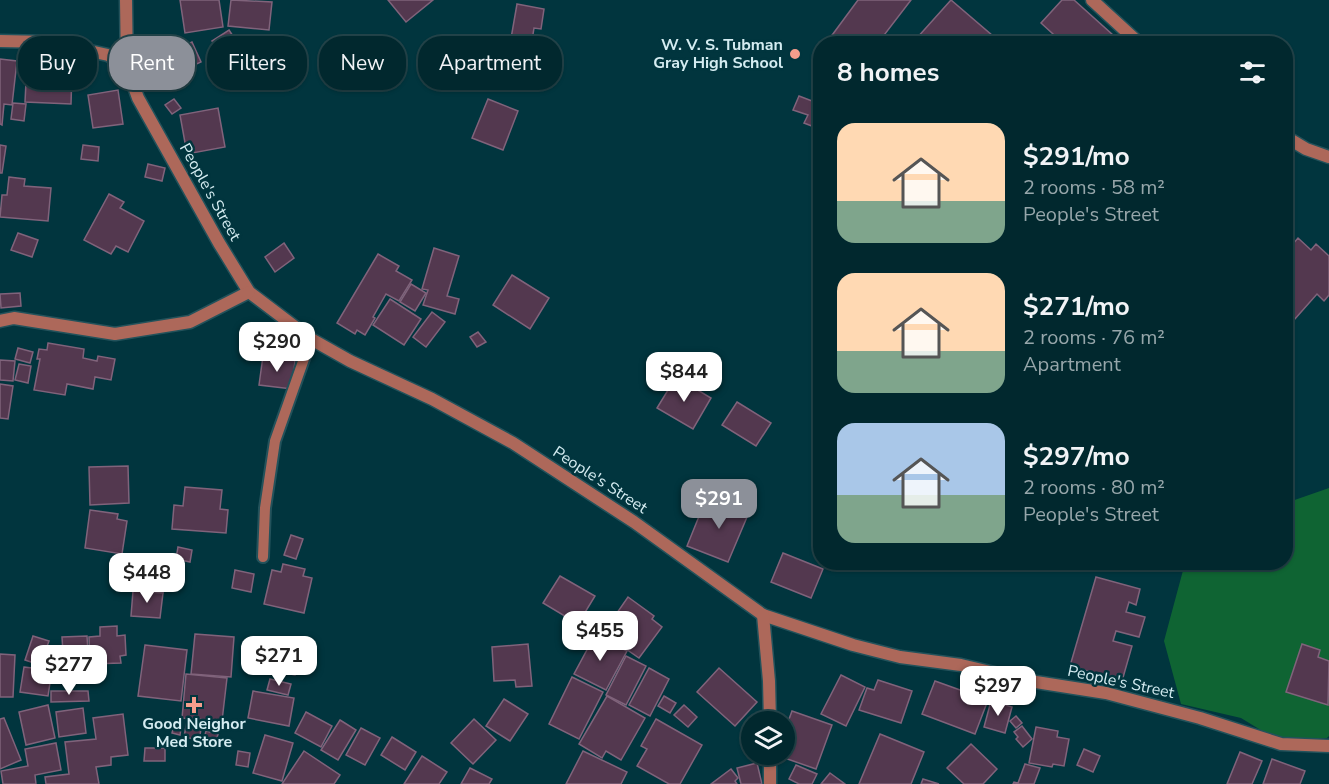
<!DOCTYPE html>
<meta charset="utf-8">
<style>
body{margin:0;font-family:"Nunito Sans",sans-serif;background:#0f343a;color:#f1f3f6;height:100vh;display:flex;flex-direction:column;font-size:22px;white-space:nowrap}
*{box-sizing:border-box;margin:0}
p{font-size:20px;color:#96a6aa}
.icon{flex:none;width:33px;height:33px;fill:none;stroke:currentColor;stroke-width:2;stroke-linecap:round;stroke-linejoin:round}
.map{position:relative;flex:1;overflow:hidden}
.side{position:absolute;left:813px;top:36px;width:480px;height:534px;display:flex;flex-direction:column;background:#01282e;border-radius:24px;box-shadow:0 2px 4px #0004,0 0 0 2px #23444a}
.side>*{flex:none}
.banner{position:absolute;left:18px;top:36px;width:570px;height:54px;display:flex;gap:12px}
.fabs{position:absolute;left:741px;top:711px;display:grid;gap:12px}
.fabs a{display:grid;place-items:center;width:54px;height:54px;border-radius:50%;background:#01282e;box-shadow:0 2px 4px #0004,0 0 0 2px #23444a;font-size:30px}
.price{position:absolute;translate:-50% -51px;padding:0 14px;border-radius:12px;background:#fff;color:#222;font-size:20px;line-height:39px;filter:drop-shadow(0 2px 3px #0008)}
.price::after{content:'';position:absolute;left:50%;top:36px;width:18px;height:14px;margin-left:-9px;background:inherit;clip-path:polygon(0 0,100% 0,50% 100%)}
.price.on{background:#8c9099;color:#fff}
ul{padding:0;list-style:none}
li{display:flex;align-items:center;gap:18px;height:150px;padding:0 24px}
li span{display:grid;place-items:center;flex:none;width:168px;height:120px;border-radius:18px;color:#555}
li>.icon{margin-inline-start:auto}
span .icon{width:72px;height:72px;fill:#fffc;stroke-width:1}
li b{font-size:26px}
h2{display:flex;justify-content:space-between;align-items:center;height:72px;padding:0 24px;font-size:26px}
.pill{padding:0 21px;border-radius:24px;background:#01282e;box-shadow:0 2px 4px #0004,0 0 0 2px #23444a;font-size:21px;line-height:54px}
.pill.on{background:#8c9099;color:#fff}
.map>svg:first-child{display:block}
</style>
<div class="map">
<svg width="1329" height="784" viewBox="0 0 1329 784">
<rect width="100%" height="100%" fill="#01353e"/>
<!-- green -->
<path fill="#0f6433" d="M 1329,488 L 1329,736 L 1327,738 L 1280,742 L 1241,718 L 1181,704 L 1164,641 L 1185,563 L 1286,562 L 1286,503 Z"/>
<!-- building -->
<g fill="#53384f" stroke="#80637b" stroke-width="1.5">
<path d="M 180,0 L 219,0 L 223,27 L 185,33 Z"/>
<path d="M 231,0 L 272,2 L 269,30 L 228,26 Z"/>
<path d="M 388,0 L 433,0 L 406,22 Z"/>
<path d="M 858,0 L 911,0 L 881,39 L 888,44 L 829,44 L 827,42 Z"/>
<path d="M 951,0 L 1000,42 L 999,44 L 921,44 L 916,39 Z"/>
<path d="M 1062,0 L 1074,0 L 1123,44 L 1064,44 L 1041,23 Z"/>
<path d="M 517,4 L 544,9 L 541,29 L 534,28 L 531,47 L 510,44 Z"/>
<path d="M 229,30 L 244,53 L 227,64 L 212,41 Z"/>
<path d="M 192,42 L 201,62 L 162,80 L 153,60 Z"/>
<path d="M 0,59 L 17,61 L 12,105 L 4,104 L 2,125 L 0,124 Z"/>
<path d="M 27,62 L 56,63 L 55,71 L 72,71 L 71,104 L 25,102 Z"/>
<path d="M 118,90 L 123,124 L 93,128 L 88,95 Z"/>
<path d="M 799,96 L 820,104 L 820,120 L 817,128 L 804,123 L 808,115 L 793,110 Z"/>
<path d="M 174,99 L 181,108 L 172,114 L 165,105 Z"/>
<path d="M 488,99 L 518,111 L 503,150 L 472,138 Z"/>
<path d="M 13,103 L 26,104 L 24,121 L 11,119 Z"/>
<path d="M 218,108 L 225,147 L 187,154 L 180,115 Z"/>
<path d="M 0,145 L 6,146 L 2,173 L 0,173 Z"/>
<path d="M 83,145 L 99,147 L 98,161 L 81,159 Z"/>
<path d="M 148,164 L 165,168 L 162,181 L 145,177 Z"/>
<path d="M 9,177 L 25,179 L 24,186 L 51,188 L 48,221 L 0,217 L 2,195 L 7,195 Z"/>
<path d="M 109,194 L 124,202 L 120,208 L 144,221 L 128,252 L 116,246 L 111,254 L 84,240 Z"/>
<path d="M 18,233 L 38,240 L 32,257 L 11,250 Z"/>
<path d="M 1298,238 L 1311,250 L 1316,244 L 1329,256 L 1329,295 L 1324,301 L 1317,294 L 1286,329 L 1286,281 L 1292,274 L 1286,269 L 1286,252 Z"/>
<path d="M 284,243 L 294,258 L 275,272 L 265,257 Z"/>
<path d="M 434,248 L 459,256 L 447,296 L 459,299 L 455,314 L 423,305 L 428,290 L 422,289 Z"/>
<path d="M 378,254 L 399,266 L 396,271 L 412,280 L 399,301 L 386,294 L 373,317 L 375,318 L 365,335 L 357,330 L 355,334 L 337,323 Z"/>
<path d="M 512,275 L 549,298 L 530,329 L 493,305 Z"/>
<path d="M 411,284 L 426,293 L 415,311 L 400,302 Z"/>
<path d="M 20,293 L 21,306 L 1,308 L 0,294 Z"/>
<path d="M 390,299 L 421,319 L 404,345 L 373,325 Z"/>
<path d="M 432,312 L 445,322 L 426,347 L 413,337 Z"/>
<path d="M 478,332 L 486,342 L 477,347 L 470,337 Z"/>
<path d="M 48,343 L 84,349 L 83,358 L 97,361 L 98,356 L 115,359 L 111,380 L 95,377 L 93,389 L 67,384 L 65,395 L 34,390 L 40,359 L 37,359 L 39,349 L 47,350 Z"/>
<path d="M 18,348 L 33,352 L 30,363 L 15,359 Z"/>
<circle cx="668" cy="361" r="7"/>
<path d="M 263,356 L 295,360 L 292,389 L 259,385 Z"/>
<path d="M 0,360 L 15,361 L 13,381 L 0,380 Z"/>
<path d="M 19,364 L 31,366 L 28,383 L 15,380 Z"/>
<path d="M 676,377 L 711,398 L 693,429 L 657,408 Z"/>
<path d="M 0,384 L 13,386 L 8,419 L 0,418 Z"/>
<path d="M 737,402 L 771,423 L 756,446 L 722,425 Z"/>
<path d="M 128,466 L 129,503 L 90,505 L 89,467 Z"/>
<path d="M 185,487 L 222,490 L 220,509 L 228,510 L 226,533 L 172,529 L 174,505 L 183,506 Z"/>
<path d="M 724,500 L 750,510 L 728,562 L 687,546 L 704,504 L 720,510 Z"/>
<path d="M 90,510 L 118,514 L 117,519 L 127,521 L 122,554 L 85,548 Z"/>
<path d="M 291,535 L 303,539 L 296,559 L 284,555 Z"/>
<path d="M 178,547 L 192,550 L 190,562 L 176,559 Z"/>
<path d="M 783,553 L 823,569 L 811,598 L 771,582 Z"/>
<path d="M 136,560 L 166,562 L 163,593 L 132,590 Z"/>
<path d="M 283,564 L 305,569 L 303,576 L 312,578 L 304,613 L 264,604 L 272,570 L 281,572 Z"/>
<path d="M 235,570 L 254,574 L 251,592 L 232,588 Z"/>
<path d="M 560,576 L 595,596 L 578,624 L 543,603 Z"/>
<path d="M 1096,577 L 1140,589 L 1136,605 L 1129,602 L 1126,612 L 1145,617 L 1139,637 L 1116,631 L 1113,641 L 1132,646 L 1122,681 L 1070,666 Z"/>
<path d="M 133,591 L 163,593 L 160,618 L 131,616 Z"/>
<path d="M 628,597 L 654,616 L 652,619 L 662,627 L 639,658 L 603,633 Z"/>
<path d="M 117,626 L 117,636 L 125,635 L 126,655 L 120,656 L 121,663 L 90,664 L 89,637 L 100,636 L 100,627 Z"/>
<path d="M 195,634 L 234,637 L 231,677 L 191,674 Z"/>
<path d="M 595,635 L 627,651 L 606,690 L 574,674 Z"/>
<path d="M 33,636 L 49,641 L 40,665 L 25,660 Z"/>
<path d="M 87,636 L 88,653 L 63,653 L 62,637 Z"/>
<path d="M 528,644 L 532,686 L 516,687 L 515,680 L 494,681 L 492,647 Z"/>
<path d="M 1302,644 L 1320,650 L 1318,657 L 1329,661 L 1328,705 L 1286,692 Z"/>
<path d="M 145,645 L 187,650 L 181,701 L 138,696 Z"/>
<path d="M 283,651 L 299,655 L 295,675 L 278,672 Z"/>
<path d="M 0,654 L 15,655 L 13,697 L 0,697 Z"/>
<path d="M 626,656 L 646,666 L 626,705 L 606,695 Z"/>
<path d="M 24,667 L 48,670 L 47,675 L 51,676 L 48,696 L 20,692 Z"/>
<path d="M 649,668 L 669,679 L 650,716 L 629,705 Z"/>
<path d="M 719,668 L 757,702 L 735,726 L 697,692 Z"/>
<path d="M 186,674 L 227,678 L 222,721 L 182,718 Z"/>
<path d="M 841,675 L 865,687 L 846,726 L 821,714 Z"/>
<path d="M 572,677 L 603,692 L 579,739 L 549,724 Z"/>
<path d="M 270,679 L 291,684 L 288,695 L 267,690 Z"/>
<path d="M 878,680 L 912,691 L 901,723 L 859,710 L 867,688 L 874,690 Z"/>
<path d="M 935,681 L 988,700 L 975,734 L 922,714 Z"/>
<path d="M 51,691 L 88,691 L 89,701 L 51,702 Z"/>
<path d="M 253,691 L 294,698 L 289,726 L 248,718 Z"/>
<path d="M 607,696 L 645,718 L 621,760 L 606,751 L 602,758 L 579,744 Z"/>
<path d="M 664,696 L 676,703 L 670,713 L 658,706 Z"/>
<path d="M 504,699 L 528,714 L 510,741 L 486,726 Z"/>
<path d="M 991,701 L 1012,707 L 1005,733 L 984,727 Z"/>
<path d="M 48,705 L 55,738 L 26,745 L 19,712 Z"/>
<path d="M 684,705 L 697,717 L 688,727 L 674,715 Z"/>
<path d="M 83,708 L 86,733 L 59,737 L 56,712 Z"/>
<path d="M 792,711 L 832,725 L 816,769 L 776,755 L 784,754 L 784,733 Z"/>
<path d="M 306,712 L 332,726 L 321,747 L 295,733 Z"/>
<path d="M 123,714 L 128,755 L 111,757 L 111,765 L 96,767 L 99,784 L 46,784 L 45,777 L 69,774 L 65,742 L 96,739 L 93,718 Z"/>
<path d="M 1016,716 L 1022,723 L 1016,728 L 1010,721 Z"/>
<path d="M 4,718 L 21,760 L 0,769 L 0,719 Z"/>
<path d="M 474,719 L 496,740 L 473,764 L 451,743 Z"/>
<path d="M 656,719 L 702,745 L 680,784 L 669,784 L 637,766 L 647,749 L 641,746 Z"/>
<path d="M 340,720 L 356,730 L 338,760 L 321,750 Z"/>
<path d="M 175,721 L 182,722 L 180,735 L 172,733 Z"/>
<path d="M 187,721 L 202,724 L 199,740 L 184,737 Z"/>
<path d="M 1022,726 L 1032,739 L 1023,747 L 1016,739 L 1018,737 L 1014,732 Z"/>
<path d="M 1036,727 L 1058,731 L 1057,737 L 1069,739 L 1064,766 L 1053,764 L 1052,767 L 1029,763 Z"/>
<path d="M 361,728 L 380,738 L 365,765 L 346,755 Z"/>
<path d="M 206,731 L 218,734 L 215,746 L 203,743 Z"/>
<path d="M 880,734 L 924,752 L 911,784 L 859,784 Z"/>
<path d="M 265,735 L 293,743 L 282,781 L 253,773 Z"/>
<path d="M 392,737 L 416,752 L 405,770 L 381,755 Z"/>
<path d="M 56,743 L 61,770 L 35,775 L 36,784 L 3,784 L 1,771 L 28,766 L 25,749 Z"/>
<path d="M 971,744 L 997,769 L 983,784 L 964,784 L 947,768 Z"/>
<path d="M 145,748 L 165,748 L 165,761 L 144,761 Z"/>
<path d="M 1084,749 L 1100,756 L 1093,772 L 1077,765 Z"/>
<path d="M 238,751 L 250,753 L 248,767 L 236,765 Z"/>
<path d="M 304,751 L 340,775 L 334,784 L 282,784 Z"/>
<path d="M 583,751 L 627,772 L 621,784 L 566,784 Z"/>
<path d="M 1240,752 L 1262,761 L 1252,784 L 1227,784 Z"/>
<path d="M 422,756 L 447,772 L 439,784 L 404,784 Z"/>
<path d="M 1272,759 L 1305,771 L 1300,784 L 1263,784 Z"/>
<path d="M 757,763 L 762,784 L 741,784 L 737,768 Z"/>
<path d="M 1025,764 L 1040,768 L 1034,784 L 1013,784 L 1014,782 L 1018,783 Z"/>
<path d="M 796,765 L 817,774 L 812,784 L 799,784 L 789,779 Z"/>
<path d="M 470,768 L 492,779 L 489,784 L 461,784 Z"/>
<path d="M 731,769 L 738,778 L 735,781 L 737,784 L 711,784 Z"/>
<path d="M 830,773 L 845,784 L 821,784 Z"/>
<path d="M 923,779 L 939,784 L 921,784 Z"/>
</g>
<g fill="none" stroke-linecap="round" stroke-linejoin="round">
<defs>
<path id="lane" d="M 263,557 L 265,508 L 275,441 L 311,339"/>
<g id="street">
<path d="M 126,0 L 127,67 L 138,98 L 219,243 L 249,292 L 311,339 L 350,361 L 432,399 L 513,443 L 634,522 L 763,615 L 853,645 L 900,657 L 961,665 L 1023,680 L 1106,693 L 1200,718 L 1281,744 L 1329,746"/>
<path d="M 1092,0 L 1140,44"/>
<path d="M 0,41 L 49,42 L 108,55 L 127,67"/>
<path d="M 1286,137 L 1306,149 L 1329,157"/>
<path d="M 0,321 L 14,318 L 115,334 L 190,322 L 249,292"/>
<path d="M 763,615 L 769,681 L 770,722"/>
<path d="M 770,754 L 770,784"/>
</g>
</defs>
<!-- lane casing -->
<use href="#lane" stroke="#23525b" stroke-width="14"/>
<!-- street casing -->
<use href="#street" stroke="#23525b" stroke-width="15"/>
<!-- lane -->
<use href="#lane" stroke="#ad685a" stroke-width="10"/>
<!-- street -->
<use href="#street" stroke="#ad685a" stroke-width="12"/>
</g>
<!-- markers -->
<g fill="#f49d8c" stroke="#01353e" stroke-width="2">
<circle cx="795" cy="54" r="6"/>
<path d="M191 696h6v6h6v6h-6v6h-6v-6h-6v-6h6z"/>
</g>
<g text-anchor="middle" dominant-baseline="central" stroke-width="5" stroke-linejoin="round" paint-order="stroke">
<!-- poi labels -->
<g font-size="16" font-weight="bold" fill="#d4ecf1" stroke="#01353e" text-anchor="end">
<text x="783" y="45">W. V. S. Tubman<tspan x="783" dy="18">Gray High School</tspan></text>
<text x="194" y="724" text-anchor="middle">Good Neighor<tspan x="194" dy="18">Med Store</tspan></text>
</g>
<!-- street labels -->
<g font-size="16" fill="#d4ecf1" stroke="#01353e">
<text transform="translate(210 192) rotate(61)">People's Street</text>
<text transform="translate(600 480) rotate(33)">People's Street</text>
<text transform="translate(1121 682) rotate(12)">People's Street</text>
</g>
</g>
</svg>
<div class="fabs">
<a><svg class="icon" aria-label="layers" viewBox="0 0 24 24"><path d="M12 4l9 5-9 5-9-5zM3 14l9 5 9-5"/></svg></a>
</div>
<b class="price" style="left:277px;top:373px">$290</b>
<b class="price" style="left:684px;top:403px">$844</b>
<b class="price on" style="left:719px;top:530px">$291</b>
<b class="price" style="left:147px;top:604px">$448</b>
<b class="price" style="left:600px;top:662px">$455</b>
<b class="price" style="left:279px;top:687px">$271</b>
<b class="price" style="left:69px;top:696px">$277</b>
<b class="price" style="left:998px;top:717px">$297</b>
<div class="banner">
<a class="pill">Buy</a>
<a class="pill on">Rent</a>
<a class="pill">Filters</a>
<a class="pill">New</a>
<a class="pill">Apartment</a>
</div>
<section class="side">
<h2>8 homes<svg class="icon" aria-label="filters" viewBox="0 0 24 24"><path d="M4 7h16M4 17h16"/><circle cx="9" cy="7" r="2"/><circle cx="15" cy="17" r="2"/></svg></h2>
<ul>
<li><span style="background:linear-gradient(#ffd9b3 65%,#7fa58c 0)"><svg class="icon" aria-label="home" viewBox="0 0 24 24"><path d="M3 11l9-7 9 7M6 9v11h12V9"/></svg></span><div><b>$291/mo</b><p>2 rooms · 58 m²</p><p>People's Street</p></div></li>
<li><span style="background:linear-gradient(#ffd9b3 65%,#7fa58c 0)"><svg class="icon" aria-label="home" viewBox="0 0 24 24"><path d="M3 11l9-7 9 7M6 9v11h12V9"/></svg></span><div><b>$271/mo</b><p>2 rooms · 76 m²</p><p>Apartment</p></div></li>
<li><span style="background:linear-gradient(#a9c7e8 60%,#7fa58c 0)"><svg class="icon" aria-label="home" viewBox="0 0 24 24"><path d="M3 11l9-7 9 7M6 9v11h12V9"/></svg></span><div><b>$297/mo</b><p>2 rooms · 80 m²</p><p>People's Street</p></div></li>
</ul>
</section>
</div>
